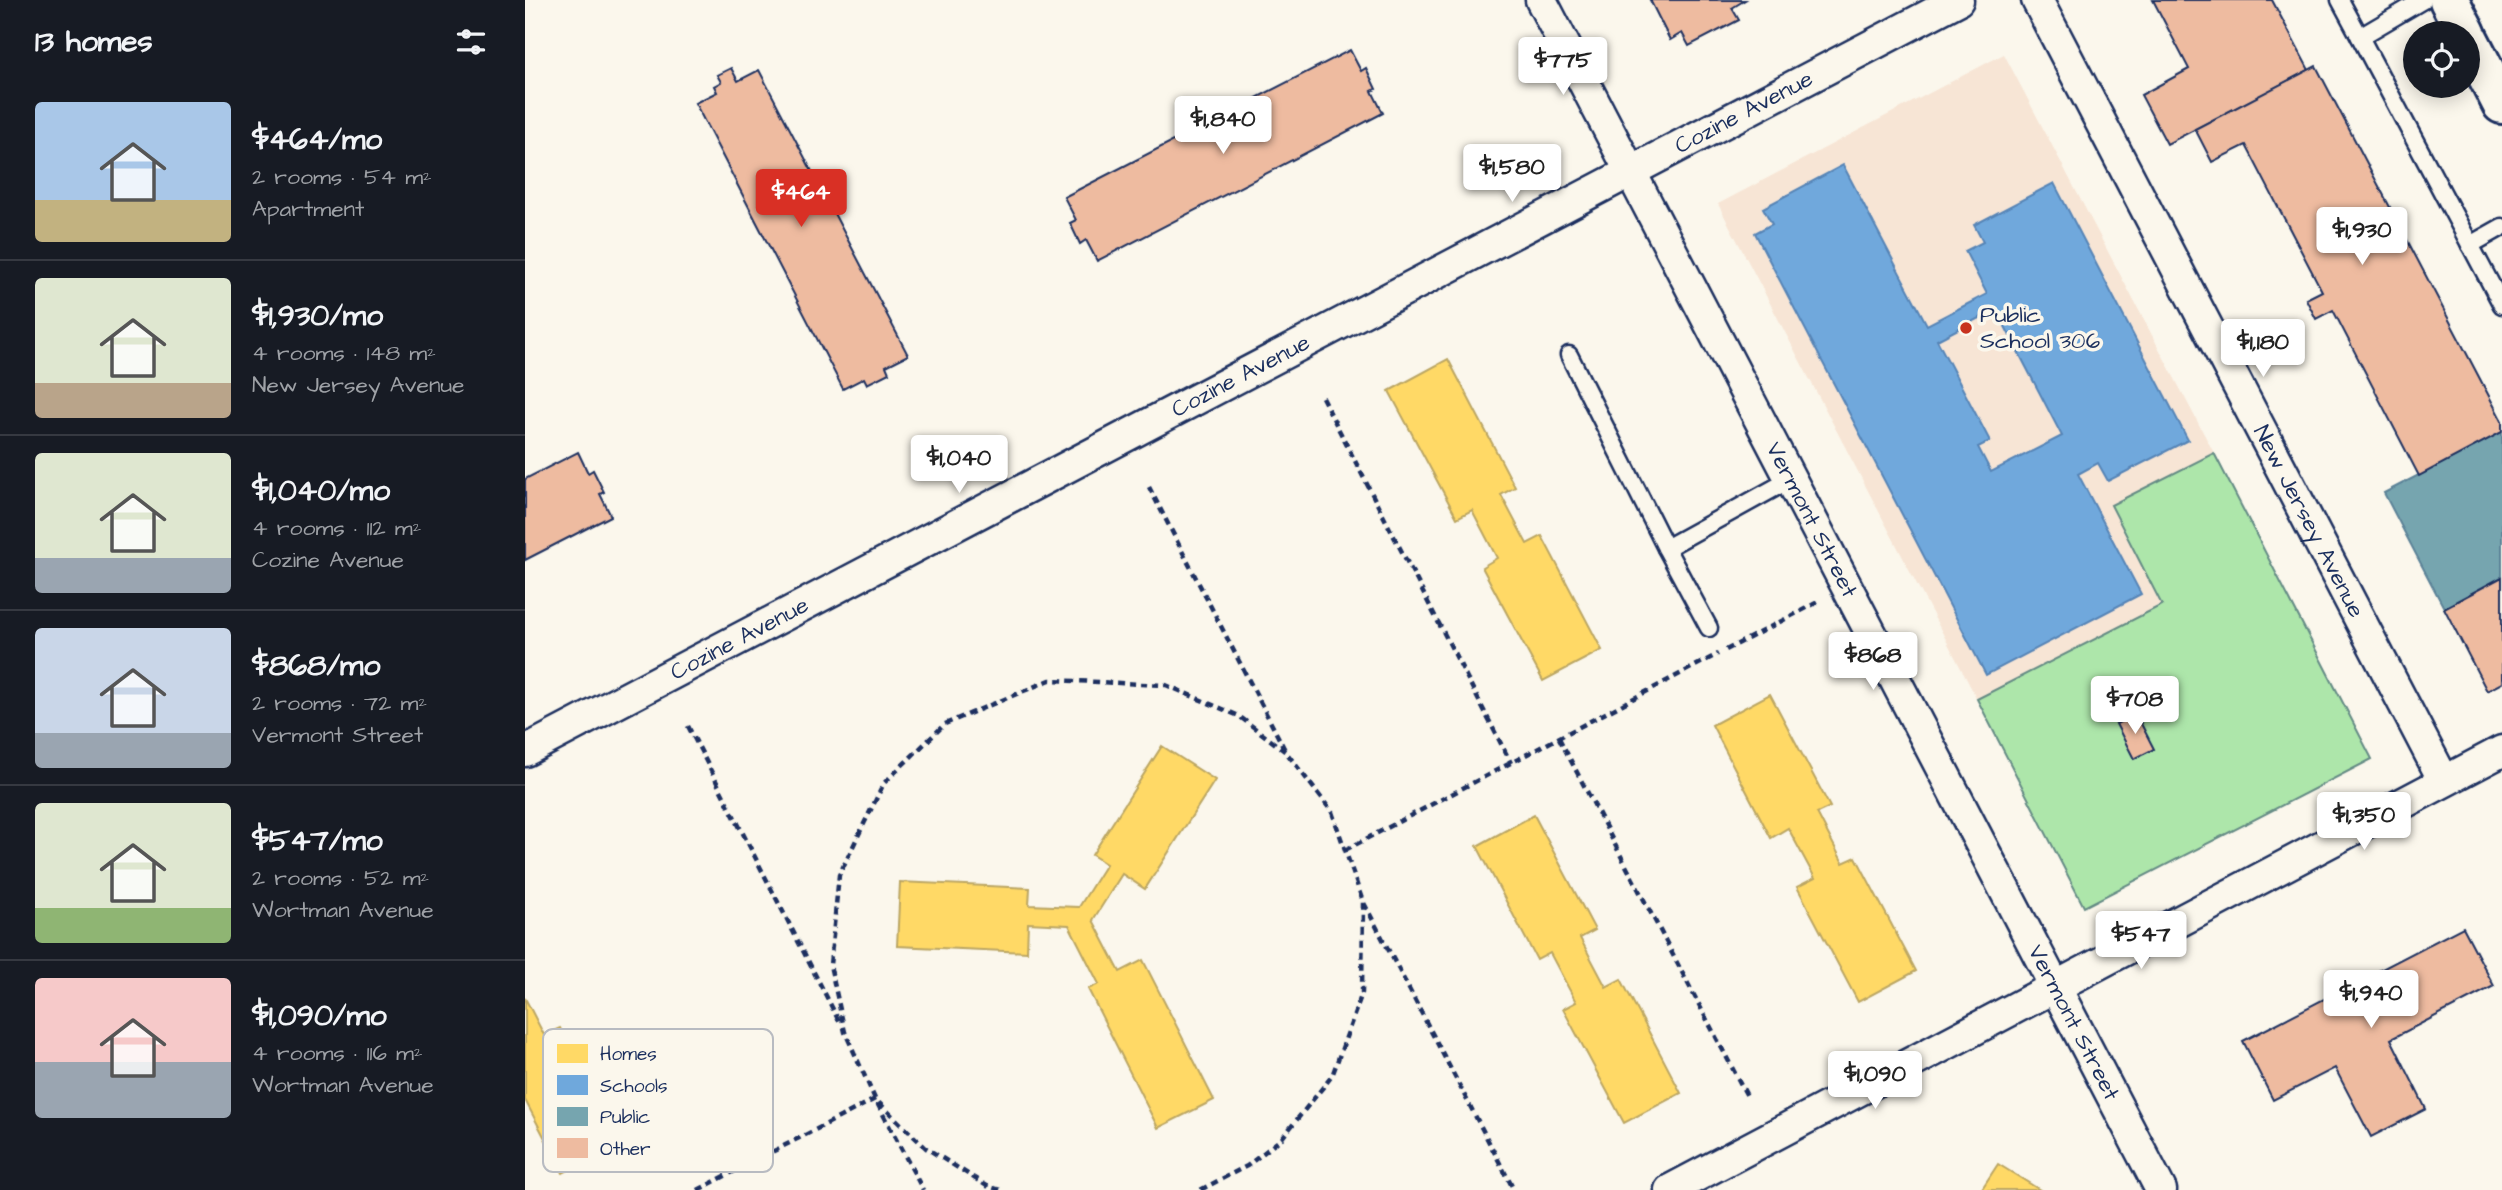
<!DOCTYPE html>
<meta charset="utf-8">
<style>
body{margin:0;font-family:"Architects Daughter",sans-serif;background:#242831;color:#f1f3f6;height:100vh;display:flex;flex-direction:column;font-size:26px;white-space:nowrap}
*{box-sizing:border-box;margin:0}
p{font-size:23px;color:#9ea1a6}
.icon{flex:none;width:38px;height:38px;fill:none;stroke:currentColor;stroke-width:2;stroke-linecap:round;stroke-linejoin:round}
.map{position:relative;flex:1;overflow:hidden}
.side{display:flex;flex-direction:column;background:#171b24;width:525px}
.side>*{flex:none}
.controls{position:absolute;left:1878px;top:21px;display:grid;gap:14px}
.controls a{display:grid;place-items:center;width:77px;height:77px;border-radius:50%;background:#171b24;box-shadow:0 4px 18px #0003;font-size:35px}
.price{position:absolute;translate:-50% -60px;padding:0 16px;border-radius:7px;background:#fff;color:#222;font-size:23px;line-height:46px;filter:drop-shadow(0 2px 4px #0008)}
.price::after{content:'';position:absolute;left:50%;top:42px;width:21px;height:16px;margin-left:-10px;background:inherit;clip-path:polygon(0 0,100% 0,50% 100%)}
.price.current{background:#d93025;color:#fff}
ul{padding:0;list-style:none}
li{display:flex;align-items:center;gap:21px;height:175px;padding:0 35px}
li+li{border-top:2px solid #363941}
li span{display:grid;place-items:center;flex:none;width:196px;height:140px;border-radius:7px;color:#555}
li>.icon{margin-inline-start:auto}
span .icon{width:84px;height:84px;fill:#fffc;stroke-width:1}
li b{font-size:30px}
h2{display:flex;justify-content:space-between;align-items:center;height:84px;padding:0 35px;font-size:30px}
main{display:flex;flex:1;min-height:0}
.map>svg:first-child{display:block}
</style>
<main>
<section class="side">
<h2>13 homes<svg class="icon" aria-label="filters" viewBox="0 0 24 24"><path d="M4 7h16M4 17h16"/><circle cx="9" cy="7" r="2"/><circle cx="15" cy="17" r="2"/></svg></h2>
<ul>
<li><span style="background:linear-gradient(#a9c7e8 70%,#c2b280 0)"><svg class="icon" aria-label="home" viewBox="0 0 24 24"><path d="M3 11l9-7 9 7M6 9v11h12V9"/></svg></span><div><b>$464/mo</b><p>2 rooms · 54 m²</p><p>Apartment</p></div></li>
<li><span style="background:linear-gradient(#dfe7d0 75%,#b9a48a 0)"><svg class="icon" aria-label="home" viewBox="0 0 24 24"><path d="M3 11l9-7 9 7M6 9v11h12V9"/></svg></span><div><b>$1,930/mo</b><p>4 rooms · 148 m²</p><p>New Jersey Avenue</p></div></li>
<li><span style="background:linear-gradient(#dfe7d0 75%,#9aa5b1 0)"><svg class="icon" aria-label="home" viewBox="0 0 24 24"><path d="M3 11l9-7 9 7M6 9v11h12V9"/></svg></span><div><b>$1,040/mo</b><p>4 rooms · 112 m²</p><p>Cozine Avenue</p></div></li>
<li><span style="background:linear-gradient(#c9d6e8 75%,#9aa5b1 0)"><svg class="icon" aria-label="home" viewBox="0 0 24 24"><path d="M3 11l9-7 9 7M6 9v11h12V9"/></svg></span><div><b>$868/mo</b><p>2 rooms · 72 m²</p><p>Vermont Street</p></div></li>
<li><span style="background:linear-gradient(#dfe7d0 75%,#8fb573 0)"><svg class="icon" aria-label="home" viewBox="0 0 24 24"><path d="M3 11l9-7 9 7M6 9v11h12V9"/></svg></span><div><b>$547/mo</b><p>2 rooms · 52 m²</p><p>Wortman Avenue</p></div></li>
<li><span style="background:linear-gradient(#f6c9c9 60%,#9aa5b1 0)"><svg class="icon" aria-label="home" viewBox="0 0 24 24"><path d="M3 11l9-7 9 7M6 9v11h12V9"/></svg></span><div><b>$1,090/mo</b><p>4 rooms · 116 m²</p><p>Wortman Avenue</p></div></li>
</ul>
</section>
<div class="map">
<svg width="1977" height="1190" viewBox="0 0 1977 1190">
<rect width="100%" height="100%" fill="#fbf7ec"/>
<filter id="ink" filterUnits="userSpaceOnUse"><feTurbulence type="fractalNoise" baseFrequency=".0143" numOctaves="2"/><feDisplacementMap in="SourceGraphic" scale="14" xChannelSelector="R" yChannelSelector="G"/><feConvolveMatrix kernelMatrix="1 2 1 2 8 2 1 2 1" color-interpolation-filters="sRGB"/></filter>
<g filter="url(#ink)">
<!-- built -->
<path fill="#f7e5d5" d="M 1479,54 L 1689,453 L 1586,505 L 1638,605 L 1452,699 L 1193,204 Z"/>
<!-- green -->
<path fill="#ade6aa" stroke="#648a84" stroke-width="2" d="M 1689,453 L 1847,759 L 1559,907 L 1452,699 L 1637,605 L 1586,505 Z"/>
<!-- homes -->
<g fill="#ffd966" stroke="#bba664" stroke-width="2">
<path d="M 923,359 L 990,487 L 976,495 L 1002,544 L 1017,536 L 1077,650 L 1018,681 L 957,567 L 972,558 L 947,510 L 932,518 L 864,391 Z"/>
<path d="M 1245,694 L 1305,807 L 1292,813 L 1318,863 L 1331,857 L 1391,971 L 1333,1002 L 1272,887 L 1290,878 L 1263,828 L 1246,838 L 1187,725 Z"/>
<path d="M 637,746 L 690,780 L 620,889 L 597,874 L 568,920 L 595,972 L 618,960 L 689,1100 L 633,1128 L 563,989 L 574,984 L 544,925 L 503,923 L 502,952 L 372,946 L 375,882 L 505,888 L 504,905 L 554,907 L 581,864 L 567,855 Z"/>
<path d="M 1009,815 L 1070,930 L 1055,938 L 1081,987 L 1096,979 L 1156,1093 L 1099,1123 L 1038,1009 L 1051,1002 L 1025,953 L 1012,960 L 952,846 Z"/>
<path d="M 0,998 L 19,1035 L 35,1028 L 94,1144 L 38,1173 L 0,1100 Z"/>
<path d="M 1473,1164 L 1515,1190 L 1456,1190 Z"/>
</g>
<!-- schools -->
<path fill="#6fa8dc" stroke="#5684b6" stroke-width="2" fill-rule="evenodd" d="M 1318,165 L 1402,325 L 1462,294 L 1440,251 L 1458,242 L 1449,225 L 1529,183 L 1663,440 L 1583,481 L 1573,463 L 1553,474 L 1616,594 L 1461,675 L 1230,233 L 1247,224 L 1238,208 ZM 1471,309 L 1537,436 L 1466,472 L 1453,447 L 1465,441 L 1412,340 Z"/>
<!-- public -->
<path fill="#76a5af" stroke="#5b8297" stroke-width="2" d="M 1977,432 L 1977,577 L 1919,608 L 1859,493 Z"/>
<!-- building -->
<g fill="#eebba0" stroke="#1b2f5e" stroke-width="2">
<path d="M 1125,0 L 1220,0 L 1207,8 L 1214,20 L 1164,46 L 1157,33 L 1145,40 Z"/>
<path d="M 1628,0 L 1747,0 L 1784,70 L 1642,144 L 1616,95 L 1664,69 Z"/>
<path d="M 825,50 L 836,71 L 841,68 L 851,89 L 847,91 L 858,113 L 572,261 L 561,240 L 555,244 L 545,223 L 551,220 L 539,197 Z"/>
<path d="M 1791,66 L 1977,421 L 1977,432 L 1894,476 L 1808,310 L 1791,319 L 1781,299 L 1797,291 L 1721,145 L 1687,162 L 1670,129 Z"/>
<path d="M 206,68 L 213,81 L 234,70 L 383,355 L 361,366 L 364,373 L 342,384 L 339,378 L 318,389 L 170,103 L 192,92 L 189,86 L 196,82 L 192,75 Z"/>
<path d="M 53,452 L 63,473 L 68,470 L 79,492 L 75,494 L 86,516 L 0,560 L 0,479 Z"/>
<path d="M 1977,577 L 1977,683 L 1962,691 L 1919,608 Z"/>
<path d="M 1611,714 L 1629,749 L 1609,759 L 1591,724 Z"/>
<path d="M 1938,927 L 1969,986 L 1866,1039 L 1901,1109 L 1846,1137 L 1810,1068 L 1748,1100 L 1718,1041 Z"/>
</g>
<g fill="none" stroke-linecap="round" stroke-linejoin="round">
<defs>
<g id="lane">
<path d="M 1815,0 L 1835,37 L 1898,0"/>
<path d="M 1835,37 L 1977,305"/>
<path d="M 1945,245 L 1977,227"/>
<path d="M 1044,355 L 1141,548 L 1266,479"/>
<path d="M 1141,548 L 1184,628"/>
</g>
<g id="street">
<path id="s1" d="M 1016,0 L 1636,1190"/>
<path id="s2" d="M 1512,0 L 1919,781"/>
<path id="s3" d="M 0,751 L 1433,0"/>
<path d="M 1145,1190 L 1977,751"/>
</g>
<g id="primary">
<path d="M 1924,0 L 1941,33"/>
<path d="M 1942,36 L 1977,104"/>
</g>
</defs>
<!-- lane casing -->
<use href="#lane" stroke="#1b2f5e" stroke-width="21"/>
<!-- street casing -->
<use href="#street" stroke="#1b2f5e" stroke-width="35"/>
<!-- primary casing -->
<use href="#primary" stroke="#1b2f5e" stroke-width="44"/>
<!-- path -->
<g stroke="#1b2f5e" stroke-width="4.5" stroke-dasharray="7 5" stroke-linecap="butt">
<path d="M 797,397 L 986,763"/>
<path d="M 624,487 L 760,750"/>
<path d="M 1201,650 L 1293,602"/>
<path d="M 163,726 L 316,1025"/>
<path d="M 1034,738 L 1222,1096"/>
<path d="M 820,850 L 1193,654"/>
<path d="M 839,903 L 989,1190"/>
<path d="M 173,1190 L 350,1099 L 398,1190"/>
<path d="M 475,1190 L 462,1186 L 401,1148 L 350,1099 L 320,1032 L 305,965 L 314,875 L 359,783 L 420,724 L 525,680 L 641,685 L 714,716 L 761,752 L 807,812 L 838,902 L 837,993 L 807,1076 L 757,1138 L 722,1166 L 675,1190"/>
</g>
<!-- lane -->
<use href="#lane" stroke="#fbf7ec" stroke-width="16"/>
<!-- street -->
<use href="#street" stroke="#fbf7ec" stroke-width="30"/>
<!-- primary -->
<use href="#primary" stroke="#fbf7ec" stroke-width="38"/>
</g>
</g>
<!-- markers -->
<circle fill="#c8321e" stroke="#fbf7ec" stroke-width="2.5" cx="1441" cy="328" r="7"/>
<g text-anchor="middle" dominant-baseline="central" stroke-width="7" stroke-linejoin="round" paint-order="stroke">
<!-- street labels -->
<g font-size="23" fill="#1b2f5e" stroke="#fbf7ec">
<text stroke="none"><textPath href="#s3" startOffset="1376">Cozine Avenue</textPath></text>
<text stroke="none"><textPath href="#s3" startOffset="808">Cozine Avenue</textPath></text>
<text stroke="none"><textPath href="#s1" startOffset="586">Vermont Street</textPath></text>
<text stroke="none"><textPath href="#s2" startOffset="588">New Jersey Avenue</textPath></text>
<text stroke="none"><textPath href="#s3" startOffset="242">Cozine Avenue</textPath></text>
<text stroke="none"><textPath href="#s1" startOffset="1153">Vermont Street</textPath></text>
</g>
<!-- poi labels -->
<g font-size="23" fill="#1b2f5e" stroke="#fbf7ec" text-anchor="start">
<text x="1455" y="315">Public<tspan x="1455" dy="26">School 306</tspan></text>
</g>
</g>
<!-- legend -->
<rect x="18" y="1029" width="230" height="143" rx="10" fill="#fbf7ec" stroke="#b8bbc1" stroke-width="2"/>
<rect x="32" y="1044" width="31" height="19" fill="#ffd966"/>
<rect x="32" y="1075" width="31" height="20" fill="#6fa8dc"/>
<rect x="32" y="1107" width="31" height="19" fill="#76a5af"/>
<rect x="32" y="1138" width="31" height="20" fill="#eebba0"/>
<g font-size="19" fill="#1b2f5e">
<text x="75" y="1060">Homes</text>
<text x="75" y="1092">Schools</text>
<text x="75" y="1123">Public</text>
<text x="75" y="1155">Other</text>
</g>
</svg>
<div class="controls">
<a><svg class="icon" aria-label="locate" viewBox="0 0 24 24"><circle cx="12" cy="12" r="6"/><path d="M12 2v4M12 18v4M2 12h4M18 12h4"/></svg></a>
</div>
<b class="price" style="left:1038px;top:97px">$775</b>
<b class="price" style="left:698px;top:156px">$1,840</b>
<b class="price" style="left:987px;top:204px">$1,580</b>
<b class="price current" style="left:276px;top:229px">$464</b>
<b class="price" style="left:1837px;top:267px">$1,930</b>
<b class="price" style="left:1738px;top:379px">$1,180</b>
<b class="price" style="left:434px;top:495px">$1,040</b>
<b class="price" style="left:1348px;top:692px">$868</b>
<b class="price" style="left:1610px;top:736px">$708</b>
<b class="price" style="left:1839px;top:852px">$1,350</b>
<b class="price" style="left:1616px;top:971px">$547</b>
<b class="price" style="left:1846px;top:1030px">$1,940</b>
<b class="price" style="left:1350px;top:1111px">$1,090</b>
</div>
</main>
